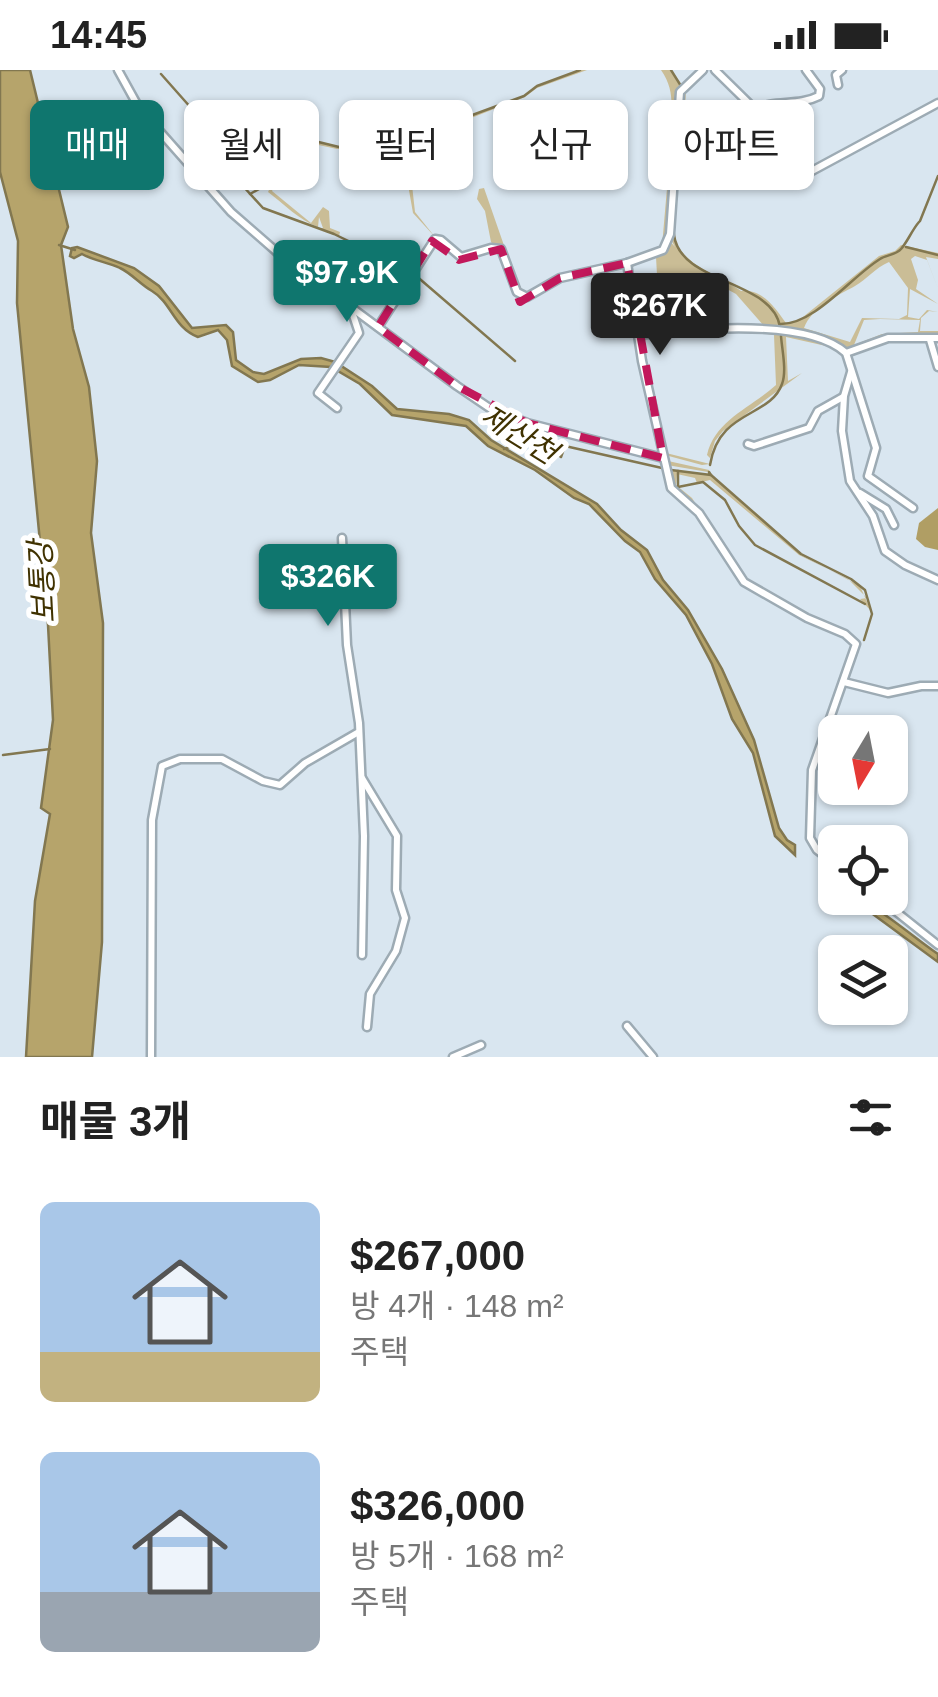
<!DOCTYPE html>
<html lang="ko">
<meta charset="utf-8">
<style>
body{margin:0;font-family:Helvetica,"Noto Sans KR",sans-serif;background:#f6f6f6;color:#222;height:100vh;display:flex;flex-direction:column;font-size:38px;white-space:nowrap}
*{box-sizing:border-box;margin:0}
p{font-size:32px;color:#767676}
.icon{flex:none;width:55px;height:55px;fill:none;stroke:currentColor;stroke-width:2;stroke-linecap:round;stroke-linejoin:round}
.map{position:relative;height:987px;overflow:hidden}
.details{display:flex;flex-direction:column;background:#fff;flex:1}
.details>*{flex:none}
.guide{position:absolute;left:30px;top:30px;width:880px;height:90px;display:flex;gap:20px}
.needle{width:65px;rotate:190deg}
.fabs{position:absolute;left:818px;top:645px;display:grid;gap:20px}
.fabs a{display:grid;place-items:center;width:90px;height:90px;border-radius:15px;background:#fff;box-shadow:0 2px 8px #0004;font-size:50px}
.price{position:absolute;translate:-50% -85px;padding:0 22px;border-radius:10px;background:#0f766e;color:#fff;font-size:32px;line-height:65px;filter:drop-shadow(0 2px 5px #0008)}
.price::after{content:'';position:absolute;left:50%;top:60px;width:30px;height:22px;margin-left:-15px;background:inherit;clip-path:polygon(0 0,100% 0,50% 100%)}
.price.on{background:#222;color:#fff}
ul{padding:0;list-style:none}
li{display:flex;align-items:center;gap:30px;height:250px;padding:0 40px}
li span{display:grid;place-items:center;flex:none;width:280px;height:200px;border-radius:15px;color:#555}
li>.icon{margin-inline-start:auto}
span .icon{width:120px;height:120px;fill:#fffc;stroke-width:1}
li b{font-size:42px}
h2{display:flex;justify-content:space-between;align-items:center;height:120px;padding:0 40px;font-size:42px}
.pill{padding:0 35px;border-radius:15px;background:#fff;box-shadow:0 2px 8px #0004;font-size:35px;line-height:90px}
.pill.on{background:#0f766e;color:#fff}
.status{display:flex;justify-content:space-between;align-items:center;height:70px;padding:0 50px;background:#fff;direction:ltr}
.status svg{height:28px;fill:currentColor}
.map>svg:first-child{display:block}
</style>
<div class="status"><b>14:45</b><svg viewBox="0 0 49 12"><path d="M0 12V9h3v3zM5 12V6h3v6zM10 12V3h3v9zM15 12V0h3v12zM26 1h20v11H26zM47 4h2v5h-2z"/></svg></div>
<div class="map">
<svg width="938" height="987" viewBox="0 0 938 987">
<rect width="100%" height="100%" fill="#d9e6f0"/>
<!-- green -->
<g fill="#cabd96" fill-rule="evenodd">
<path d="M 581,0 L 587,0 L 537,18 L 525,27 L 433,63 L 423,113 L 412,115 L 415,142 L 435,167 L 413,143 L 401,75 L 337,79 L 300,71 L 295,74 L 272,121 L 311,153 L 323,137 L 329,141 L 330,158 L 340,162 L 339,166 L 320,158 L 323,158 L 319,147 L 318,157 C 299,150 284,134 268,122 L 295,66 L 339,77 L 403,72 L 524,26 L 537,17 ZM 430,65 L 420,111 L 412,112 L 405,74 Z"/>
<path d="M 661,0 L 671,0 L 682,19 L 667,172 L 656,183 L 566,205 L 530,225 L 522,226 L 506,188 L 491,172 L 485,141 L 477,129 L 479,119 L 484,118 L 515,207 L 524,223 L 565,203 L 620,192 L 662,176 L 669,95 L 665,70 L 670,66 C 671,41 676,21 661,0 Z"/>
<path d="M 686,20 L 683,77 L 678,78 L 673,164 C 682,197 717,203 741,221 C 763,219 775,238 786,253 L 798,251 L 879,186 L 895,181 L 901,175 L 938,183 L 938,189 L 926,187 L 938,219 L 927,190 L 915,186 L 911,189 L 918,210 L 916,219 L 938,234 L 910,219 L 908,247 L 919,249 L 927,240 L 938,242 L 929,241 L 921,248 L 920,261 L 938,261 L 938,267 L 893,266 L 848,278 C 775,247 721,260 643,261 L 639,258 L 630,198 C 642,185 663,190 670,171 L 675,177 L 670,168 L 680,27 L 683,23 L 683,34 ZM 656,187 L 660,258 L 644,260 L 637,250 L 631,202 L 634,195 ZM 889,192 L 908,218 L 907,245 L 899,249 L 862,248 L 850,272 L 804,258 C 812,237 837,226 855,216 C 867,209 875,198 889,192 ZM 710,210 L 736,224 L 764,256 L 722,254 L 721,248 L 706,247 L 699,241 L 701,219 L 706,217 ZM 880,249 L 920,250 L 918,262 L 882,264 L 854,275 L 864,250 Z"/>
<path d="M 712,259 C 751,259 800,260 835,278 L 786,267 L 788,311 L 802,303 L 723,361 L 715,371 L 710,388 L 707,385 C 715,350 751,338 776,315 L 774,265 L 731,259 L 646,268 L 642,282 L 666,383 L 710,394 L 702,395 L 665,385 L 641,274 L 646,266 Z"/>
<path d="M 668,391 L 709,400 L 710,405 L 801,485 L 860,516 L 871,541 L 860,529 L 867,528 L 848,509 L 799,485 L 710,410 L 697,413 L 695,408 L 677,404 L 676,415 L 692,428 L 742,508 L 806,545 L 849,564 C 817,550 773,534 746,511 C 728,496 718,466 703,447 C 690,429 673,421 667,399 L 707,405 L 708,402 L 667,395 Z"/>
</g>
<!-- forest -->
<path fill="#b09e64" d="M 938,438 L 938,480 L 925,477 L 916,469 L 919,453 Z"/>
<!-- water -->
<g fill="#b6a46b" stroke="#827750" stroke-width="2.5">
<path d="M 0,0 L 30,0 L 68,157 L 61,175 L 73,259 L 89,317 L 97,391 L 91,463 L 103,553 L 102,872 L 92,987 L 26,987 L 35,831 L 50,744 L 41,738 L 53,650 L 48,555 L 17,233 L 18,171 L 0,102 Z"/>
<path d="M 77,177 L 134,198 L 159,216 L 192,258 L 226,255 L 233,262 L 236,290 L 253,302 L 264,304 L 301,289 L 321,288 L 335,292 L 372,316 L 397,339 L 449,344 L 469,350 L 491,370 L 597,434 L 621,460 L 647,480 L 663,510 L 688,540 L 722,599 L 754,670 L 779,758 L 787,770 L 795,775 L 795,785 L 775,766 L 753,683 L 732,649 L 712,594 L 686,545 L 655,509 L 640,482 L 625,471 L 589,434 L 574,428 L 535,400 L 488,376 L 466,356 L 392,345 L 360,314 L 331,297 L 299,295 L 270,310 L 258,312 L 232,296 L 227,270 L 218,260 L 198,267 C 173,257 172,233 152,221 C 141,215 131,203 120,198 C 108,192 94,191 82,184 L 74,188 L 70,186 L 72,178 Z"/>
<path d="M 851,828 C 868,827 919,872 938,884 L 938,892 Z"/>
</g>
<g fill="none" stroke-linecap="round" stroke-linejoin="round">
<!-- stream -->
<g stroke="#827750" stroke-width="2.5">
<path d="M 671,0 L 681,16"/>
<path d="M 161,4 L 192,39 L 242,115 L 263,138 L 334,164 L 408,200"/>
<path d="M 681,75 L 683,25"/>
<path d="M 680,80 C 678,106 670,139 674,165 C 680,214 773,210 780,257"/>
<path d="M 250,124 L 275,110 L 294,66 L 339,77 L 399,72 L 524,26 L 537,16 L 580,0"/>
<path d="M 920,151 L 938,106"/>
<path d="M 59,175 L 75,180"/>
<path d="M 906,177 L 938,185"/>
<path d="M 414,204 L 515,291"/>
<path d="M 781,254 C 815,254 851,207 880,189 C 886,185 896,185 901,179 C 908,171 912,160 919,152"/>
<path d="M 504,379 L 525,371 L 529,376 L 547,378 L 550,391 L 557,384 L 561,387 L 565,376 L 662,398"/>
<path d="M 710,395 C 719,339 770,348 782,314 C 787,301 782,280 781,266"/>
<path d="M 671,400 L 711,405 L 709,402"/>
<path d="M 678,401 L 678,417 L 703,412 L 725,430 L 739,456 L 755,475 L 865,534"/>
<path d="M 711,405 L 801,484 L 851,509 L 865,520 L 872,544 L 864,570"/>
<path d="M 3,685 L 50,679"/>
</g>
<defs>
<g id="minor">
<path d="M 118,0 L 139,38 L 231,142 L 278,183 L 457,316 L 491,339 L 527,353 L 663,388"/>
<path d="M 715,0 L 782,66 L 810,102 L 938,33"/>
<path d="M 838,15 L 836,5 L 842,0"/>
<path d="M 754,40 C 775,29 797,37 819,26 L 820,19 L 806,0"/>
<path d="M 627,193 L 642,291 L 671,418 L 699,443 L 744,512 L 807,548 L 845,564 L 856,574 L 812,700 L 810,768 L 817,780 L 835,794"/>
<path d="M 378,257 L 435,169 L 441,170 L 461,187 L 491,178 L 501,179 L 517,222 L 527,227 L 560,208 L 627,193 L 663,180 L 670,164 L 680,22 L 703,0"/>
<path d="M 638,265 C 689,259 807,247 846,283 L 876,378 L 868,406 L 913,438"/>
<path d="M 930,270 L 938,297"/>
<path d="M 846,283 L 888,268 L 938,268"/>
<path d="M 851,302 L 844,326 L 842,361 L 850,411 L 873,446 L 885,481 L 905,495 L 938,510"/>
<path d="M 337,338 L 318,323 L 359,263 L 351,239"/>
<path d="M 748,374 L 754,376 L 809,358 L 818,341 L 843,327"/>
<path d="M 860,423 L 886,439 L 894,455"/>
<path d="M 342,468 L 347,575 L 359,653 L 364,766 L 362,885"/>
<path d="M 844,612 L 888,623 L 921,616 L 938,616"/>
<path d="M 362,708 L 397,766 L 396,820 L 405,848 L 396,881 L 370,924 L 367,957"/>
<path d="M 879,828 L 938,875"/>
<path d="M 627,956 L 653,987"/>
<path d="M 151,987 L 152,750 L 162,696 L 180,689 L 222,689 L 263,711 L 280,715 L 305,693 L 357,663"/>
<path d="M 453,987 L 481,975"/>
</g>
</defs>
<!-- minor casing -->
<use href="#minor" stroke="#9dabb4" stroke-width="11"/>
<!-- minor -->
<use href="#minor" stroke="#fff" stroke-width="6"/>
</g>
<!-- marked area -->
<path fill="none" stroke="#c2185b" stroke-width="8" stroke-dasharray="20 12" stroke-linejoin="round" d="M 432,171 L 459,190 L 501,179 L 520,232 L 560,208 L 627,193 L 663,388 L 527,353 L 457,316 L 378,257 Z"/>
<g text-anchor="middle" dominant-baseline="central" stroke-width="10" stroke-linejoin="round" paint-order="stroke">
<!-- water labels -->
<g font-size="30" font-style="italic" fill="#403201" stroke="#fff">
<text transform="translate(519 364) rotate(32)">제산천</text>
<text transform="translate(42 512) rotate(-93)">보통강</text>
</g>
</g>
</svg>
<div class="fabs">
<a><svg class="needle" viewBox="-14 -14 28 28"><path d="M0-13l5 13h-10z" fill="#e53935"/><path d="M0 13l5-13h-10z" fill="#767676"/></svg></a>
<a><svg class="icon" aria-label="locate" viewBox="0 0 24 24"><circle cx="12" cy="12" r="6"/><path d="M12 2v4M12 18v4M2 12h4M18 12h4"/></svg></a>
<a><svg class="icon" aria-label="layers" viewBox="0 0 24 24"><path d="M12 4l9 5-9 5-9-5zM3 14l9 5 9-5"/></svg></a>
</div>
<b class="price" style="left:347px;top:255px">$97.9K</b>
<b class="price on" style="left:660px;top:288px">$267K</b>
<b class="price" style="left:328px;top:559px">$326K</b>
<div class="guide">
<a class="pill on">매매</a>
<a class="pill">월세</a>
<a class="pill">필터</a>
<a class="pill">신규</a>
<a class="pill">아파트</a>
</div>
</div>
<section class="details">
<h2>매물 3개<svg class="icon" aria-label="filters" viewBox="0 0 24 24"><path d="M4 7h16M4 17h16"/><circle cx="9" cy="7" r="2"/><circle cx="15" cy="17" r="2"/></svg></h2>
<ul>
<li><span style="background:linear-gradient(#a9c7e8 75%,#c2b280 0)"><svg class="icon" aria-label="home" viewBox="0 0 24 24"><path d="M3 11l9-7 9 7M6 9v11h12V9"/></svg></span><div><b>$267,000</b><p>방 4개 · 148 m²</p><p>주택</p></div></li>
<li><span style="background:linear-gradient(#a9c7e8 70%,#9aa5b1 0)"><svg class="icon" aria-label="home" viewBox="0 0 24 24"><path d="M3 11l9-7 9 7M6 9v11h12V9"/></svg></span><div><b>$326,000</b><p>방 5개 · 168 m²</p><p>주택</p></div></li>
</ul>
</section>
